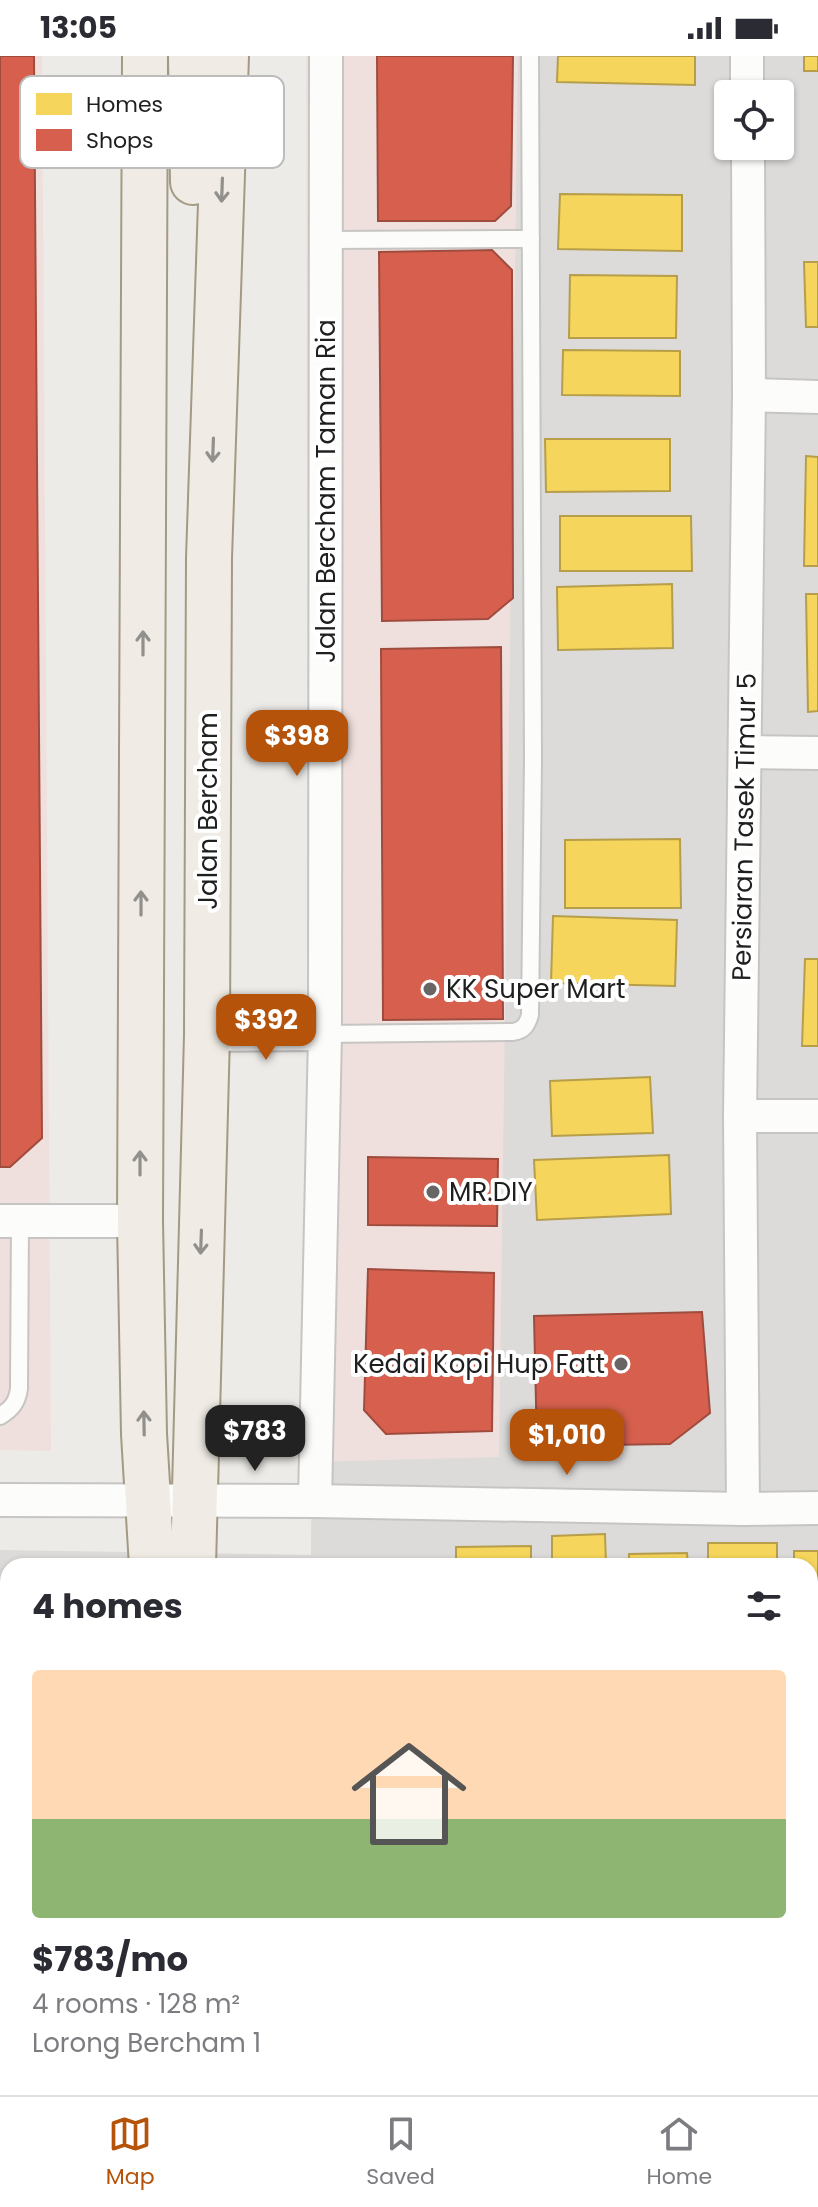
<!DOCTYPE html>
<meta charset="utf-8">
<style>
body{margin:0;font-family:Poppins,sans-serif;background:#f2f2f3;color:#2b2b33;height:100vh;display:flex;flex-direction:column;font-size:30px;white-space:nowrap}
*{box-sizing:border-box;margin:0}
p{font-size:26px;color:#7c7c81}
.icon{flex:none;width:44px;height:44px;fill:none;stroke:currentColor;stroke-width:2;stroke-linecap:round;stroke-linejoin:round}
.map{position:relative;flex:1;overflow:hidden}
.panel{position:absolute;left:0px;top:1502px;width:818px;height:538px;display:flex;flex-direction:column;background:#fff;border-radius:24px 24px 0 0;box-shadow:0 2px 6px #0004}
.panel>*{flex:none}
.buttons{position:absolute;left:714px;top:24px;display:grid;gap:16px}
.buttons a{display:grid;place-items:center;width:80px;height:80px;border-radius:8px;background:#fff;box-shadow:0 2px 6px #0004;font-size:40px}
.price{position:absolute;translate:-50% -68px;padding:0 18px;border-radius:16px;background:#b45309;color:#fff;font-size:26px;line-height:52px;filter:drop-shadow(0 2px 4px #0008)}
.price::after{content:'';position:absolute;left:50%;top:48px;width:24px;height:18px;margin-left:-12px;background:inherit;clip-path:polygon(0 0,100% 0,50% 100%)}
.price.on{background:#222;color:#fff}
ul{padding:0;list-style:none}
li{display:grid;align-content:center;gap:16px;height:424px;padding:0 32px}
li+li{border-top:2px solid #e1e1e2}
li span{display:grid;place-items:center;height:248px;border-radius:8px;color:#555}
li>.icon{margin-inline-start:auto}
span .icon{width:144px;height:144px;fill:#fffc;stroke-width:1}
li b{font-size:34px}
h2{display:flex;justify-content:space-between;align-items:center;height:96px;padding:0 32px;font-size:34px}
.status{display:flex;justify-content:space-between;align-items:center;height:56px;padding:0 40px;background:#fff;direction:ltr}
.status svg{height:22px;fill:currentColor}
.tab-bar{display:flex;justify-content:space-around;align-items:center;height:112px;border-top:2px solid #e1e1e2;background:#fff;font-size:22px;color:#7c7c81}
.tab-bar a{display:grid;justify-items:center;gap:4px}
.tab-bar .on{color:#b45309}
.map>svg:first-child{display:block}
</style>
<div class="status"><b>13:05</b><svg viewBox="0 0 49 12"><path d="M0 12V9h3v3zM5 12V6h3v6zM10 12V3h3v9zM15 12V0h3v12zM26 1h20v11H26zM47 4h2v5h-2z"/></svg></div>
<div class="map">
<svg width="818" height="2039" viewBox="0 0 818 2039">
<rect width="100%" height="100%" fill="#edebe7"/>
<!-- residential -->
<path fill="#dcdbd9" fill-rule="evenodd" d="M 320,0 L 818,0 L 818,2039 L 0,2039 L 0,1494 L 311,1499 ZM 728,38 L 780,38 L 780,90 L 728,90 ZM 8,1510 L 810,1510 L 810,2032 L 8,2032 Z"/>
<!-- commercial -->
<g fill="#efe0dd">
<path d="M 0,0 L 42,0 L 51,1395 L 0,1394 Z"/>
<path d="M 306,0 L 518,0 L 499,1401 L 309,1406 Z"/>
</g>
<!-- homes -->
<g fill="#f6d55c" stroke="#b69e4a" stroke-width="2">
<path d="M 558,0 L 695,0 L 695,29 L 557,26 Z"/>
<rect x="804" y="0" width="14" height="15"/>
<path d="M 560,138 L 682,139 L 682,195 L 558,193 Z"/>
<path d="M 804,206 L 818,206 L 818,271 L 806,271 Z"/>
<path d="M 570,219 L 677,220 L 676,282 L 569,282 Z"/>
<path d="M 563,294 L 680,295 L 680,340 L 562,339 Z"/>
<path d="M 545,383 L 670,383 L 670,435 L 546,436 Z"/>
<path d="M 806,400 L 818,401 L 818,510 L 804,510 Z"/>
<path d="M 560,460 L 691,460 L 692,515 L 560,515 Z"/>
<path d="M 672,528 L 673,592 L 558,594 L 557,531 Z"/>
<path d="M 806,538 L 818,538 L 818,655 L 808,656 Z"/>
<path d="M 680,783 L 681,852 L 565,852 L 565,784 Z"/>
<path d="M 553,860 L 677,864 L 675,930 L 551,927 Z"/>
<path d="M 805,903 L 818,903 L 818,990 L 802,990 Z"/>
<path d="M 650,1021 L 653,1077 L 552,1080 L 550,1025 Z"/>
<path d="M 669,1099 L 671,1158 L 537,1164 L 534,1104 Z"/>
<path d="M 605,1478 L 606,1510 L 552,1510 L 552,1480 Z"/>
<rect x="708" y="1487" width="69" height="23"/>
<path d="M 531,1490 L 531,1510 L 456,1510 L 456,1491 Z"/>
<path d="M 794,1495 L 818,1495 L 818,1614 L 810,1614 L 810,1510 L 794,1510 Z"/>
<path d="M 687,1497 L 688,1510 L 629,1510 L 629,1498 Z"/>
<rect x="374" y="1503" width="68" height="7"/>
<path d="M 297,1506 L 360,1507 L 360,1510 L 297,1510 Z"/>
<rect x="810" y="1658" width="8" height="146"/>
<path d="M 0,1862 L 1,1862 L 2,2014 L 0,2014 Z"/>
<rect x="810" y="1878" width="8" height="146"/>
<path d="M 291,2032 L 375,2032 L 375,2039 L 290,2039 Z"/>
</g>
<!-- shops -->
<g fill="#d6604d" stroke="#9f4c3f" stroke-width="2">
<path d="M 0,0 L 34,0 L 42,1082 L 10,1111 L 0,1111 Z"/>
<path d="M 377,0 L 513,0 L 511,150 L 495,165 L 378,165 Z"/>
<path d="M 492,194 L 512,214 L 513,542 L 488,563 L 382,565 L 379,196 Z"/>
<path d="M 501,591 L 503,963 L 383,964 L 381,593 Z"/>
<path d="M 368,1101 L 498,1103 L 497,1170 L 368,1169 Z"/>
<path d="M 368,1213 L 494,1217 L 492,1375 L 386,1378 L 364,1354 Z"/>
<path d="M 702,1256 L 710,1357 L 670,1388 L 537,1390 L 534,1260 Z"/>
<path d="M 287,1508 L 287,1510 L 209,1510 L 209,1509 Z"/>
<rect x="17" y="2032" width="76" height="7"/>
<rect x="208" y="2032" width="77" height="7"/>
</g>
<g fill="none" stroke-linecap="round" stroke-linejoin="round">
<defs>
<g id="service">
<path d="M 326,184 L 531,183"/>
<path d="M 325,978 L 513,976 C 524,974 527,969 530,959 L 533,705 L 530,0"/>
<path d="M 0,1360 C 12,1353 17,1346 19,1333 L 20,1165"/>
</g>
<g id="minor">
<path d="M 747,0 L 747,38"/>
<path d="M 749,339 L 818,341"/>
<path d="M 745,696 L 818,697"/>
<path d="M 207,979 L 325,978"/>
<path d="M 740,1060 L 818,1060"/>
<path d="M 0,1165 L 140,1165"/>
<path d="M 0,1444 L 315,1445 L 743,1453 L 818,1452"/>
<path d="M 315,1445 L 325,978 L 326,0"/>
<path d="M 743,1453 L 740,1060 L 749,339 L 748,90"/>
<path d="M 0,1842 L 8,1842"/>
<path d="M 810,1845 L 818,1845"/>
</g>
<g id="primary">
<path d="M 145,0 L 140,1165 L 144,1378 L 152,1510"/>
<path d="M 191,0 L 193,126"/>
<path d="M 193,1510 L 207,979 L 209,502 L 226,0"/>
<path d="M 176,2039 L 176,2032"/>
</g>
</defs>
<!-- service casing -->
<use href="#service" stroke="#c6c5c3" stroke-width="20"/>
<!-- minor casing -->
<use href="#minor" stroke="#c6c5c3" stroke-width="36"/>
<!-- primary casing -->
<use href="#primary" stroke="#a39a84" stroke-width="48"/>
<!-- service -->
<use href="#service" stroke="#fcfcfb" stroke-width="16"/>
<!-- minor -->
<use href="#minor" stroke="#fcfcfb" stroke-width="32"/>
<!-- primary -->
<use href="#primary" stroke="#f0ece5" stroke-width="44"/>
</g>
<!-- one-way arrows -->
<defs><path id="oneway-shaft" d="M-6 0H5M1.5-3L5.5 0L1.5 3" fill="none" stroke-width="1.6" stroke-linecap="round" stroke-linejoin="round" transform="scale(2)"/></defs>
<g stroke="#92908c">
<use href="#oneway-shaft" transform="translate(222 134) rotate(92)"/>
<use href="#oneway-shaft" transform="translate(213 394) rotate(92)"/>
<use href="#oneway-shaft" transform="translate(143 587) rotate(-90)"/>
<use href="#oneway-shaft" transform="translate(141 847) rotate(-90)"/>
<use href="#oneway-shaft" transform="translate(140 1107) rotate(-90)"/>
<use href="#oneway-shaft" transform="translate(201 1186) rotate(92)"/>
<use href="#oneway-shaft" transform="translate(144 1367) rotate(-91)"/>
</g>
<!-- markers -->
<g fill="#676665" stroke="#fff" stroke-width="3">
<circle cx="430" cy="933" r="8"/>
<circle cx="433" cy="1136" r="8"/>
<circle cx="621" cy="1308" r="8"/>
</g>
<g text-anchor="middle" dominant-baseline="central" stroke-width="8" stroke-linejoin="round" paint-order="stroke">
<!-- street labels -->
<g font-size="26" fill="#1f1f1f" stroke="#fff">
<text transform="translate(326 435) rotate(-90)">Jalan Bercham Taman Ria</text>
<text transform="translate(208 755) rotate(-90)">Jalan Bercham</text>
<text transform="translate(744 771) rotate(-89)">Persiaran Tasek Timur 5</text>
</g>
<!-- poi labels -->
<g font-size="26" fill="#1f1f1f" stroke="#fff" text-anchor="start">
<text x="446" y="933">KK Super Mart</text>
<text x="449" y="1136">MR.DIY</text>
<text x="605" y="1308" text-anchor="end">Kedai Kopi Hup Fatt</text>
</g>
</g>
<!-- legend -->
<rect x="20" y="20" width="264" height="92" rx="12" fill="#fff" stroke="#bcbcbc" stroke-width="2"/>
<rect x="36" y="37" width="36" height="22" fill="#f6d55c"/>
<rect x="36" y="73" width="36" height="22" fill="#d6604d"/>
<g font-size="22" fill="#1f1f1f">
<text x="86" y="56">Homes</text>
<text x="86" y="92">Shops</text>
</g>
</svg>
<div class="buttons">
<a><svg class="icon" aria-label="locate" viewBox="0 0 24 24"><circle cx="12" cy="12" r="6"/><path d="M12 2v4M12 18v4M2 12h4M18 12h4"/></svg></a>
</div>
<b class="price" style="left:297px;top:722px">$398</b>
<b class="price" style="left:266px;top:1006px">$392</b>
<b class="price on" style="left:255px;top:1417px">$783</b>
<b class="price" style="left:567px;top:1421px">$1,010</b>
<section class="panel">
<h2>4 homes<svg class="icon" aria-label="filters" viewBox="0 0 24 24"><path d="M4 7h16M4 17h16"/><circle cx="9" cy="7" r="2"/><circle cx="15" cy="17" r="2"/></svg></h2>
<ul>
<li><span style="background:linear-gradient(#ffd9b3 60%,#8fb573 0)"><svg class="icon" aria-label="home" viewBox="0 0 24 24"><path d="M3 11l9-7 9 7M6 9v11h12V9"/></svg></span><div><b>$783/mo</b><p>4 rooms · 128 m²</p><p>Lorong Bercham 1</p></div></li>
</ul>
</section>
</div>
<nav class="tab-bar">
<a class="on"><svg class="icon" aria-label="map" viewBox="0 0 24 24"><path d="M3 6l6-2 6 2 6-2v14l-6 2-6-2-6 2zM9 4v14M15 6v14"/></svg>Map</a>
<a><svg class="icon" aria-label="saved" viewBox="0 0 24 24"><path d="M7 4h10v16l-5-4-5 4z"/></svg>Saved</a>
<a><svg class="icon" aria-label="home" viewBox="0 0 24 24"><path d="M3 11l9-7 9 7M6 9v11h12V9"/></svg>Home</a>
</nav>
